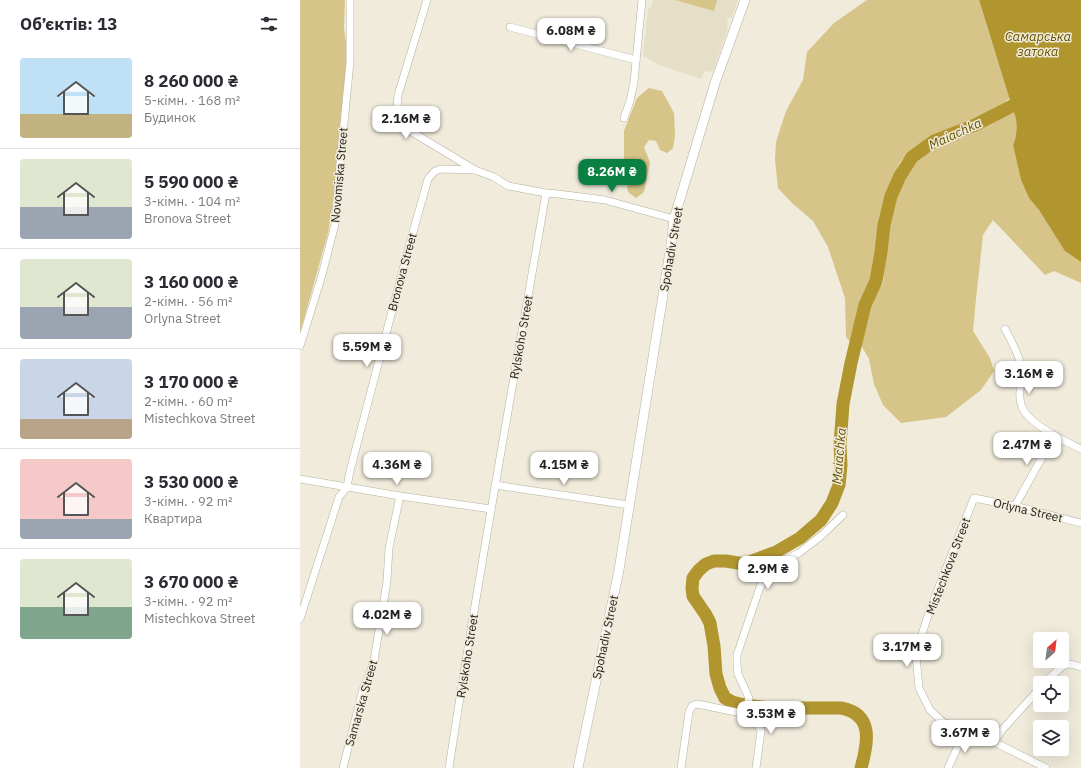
<!DOCTYPE html>
<html lang="uk">
<meta charset="utf-8">
<style>
body{margin:0;font-family:"IBM Plex Sans",sans-serif;background:#f7f7f7;color:#2b2b33;height:100vh;display:flex;flex-direction:column;font-size:15px;white-space:nowrap}
*{box-sizing:border-box;margin:0}
p{font-size:13px;color:#7c7c81}
.icon{flex:none;width:22px;height:22px;fill:none;stroke:currentColor;stroke-width:2;stroke-linecap:round;stroke-linejoin:round}
.map{position:relative;flex:1;overflow:hidden}
.sheet{display:flex;flex-direction:column;background:#fff;width:300px}
.sheet>*{flex:none}
.needle{width:26px;rotate:28deg}
.fabs{position:absolute;left:733px;top:632px;display:grid;gap:8px}
.fabs a{display:grid;place-items:center;width:36px;height:36px;border-radius:4px;background:#fff;box-shadow:0 4px 16px #0002;font-size:20px}
.price{position:absolute;translate:-50% -34px;padding:0 9px;border-radius:8px;background:#fff;color:#222;font-size:13px;line-height:26px;filter:drop-shadow(0 1px 2px #0008)}
.price::after{content:'';position:absolute;left:50%;top:24px;width:12px;height:9px;margin-left:-6px;background:inherit;clip-path:polygon(0 0,100% 0,50% 100%)}
.price.selected{background:#0b8043;color:#fff}
ul{padding:0;list-style:none}
li{display:flex;align-items:center;gap:12px;height:100px;padding:0 20px}
li+li{border-top:1px solid #e1e1e2}
li span{display:grid;place-items:center;flex:none;width:112px;height:80px;border-radius:4px;color:#555}
li>.icon{margin-inline-start:auto}
span .icon{width:48px;height:48px;fill:#fffc;stroke-width:1}
li b{font-size:17px}
h2{display:flex;justify-content:space-between;align-items:center;height:48px;padding:0 20px;font-size:17px}
main{display:flex;flex:1;min-height:0}
.map>svg:first-child{display:block}
</style>
<main>
<section class="sheet">
<h2>Об’єктів: 13<svg class="icon" aria-label="filters" viewBox="0 0 24 24"><path d="M4 7h16M4 17h16"/><circle cx="9" cy="7" r="2"/><circle cx="15" cy="17" r="2"/></svg></h2>
<ul>
<li><span style="background:linear-gradient(#bfe0f5 70%,#c2b280 0)"><svg class="icon" aria-label="home" viewBox="0 0 24 24"><path d="M3 11l9-7 9 7M6 9v11h12V9"/></svg></span><div><b>8 260 000 ₴</b><p>5-кімн. · 168 m²</p><p>Будинок</p></div></li>
<li><span style="background:linear-gradient(#dfe7d0 60%,#9aa5b1 0)"><svg class="icon" aria-label="home" viewBox="0 0 24 24"><path d="M3 11l9-7 9 7M6 9v11h12V9"/></svg></span><div><b>5 590 000 ₴</b><p>3-кімн. · 104 m²</p><p>Bronova Street</p></div></li>
<li><span style="background:linear-gradient(#dfe7d0 60%,#9aa5b1 0)"><svg class="icon" aria-label="home" viewBox="0 0 24 24"><path d="M3 11l9-7 9 7M6 9v11h12V9"/></svg></span><div><b>3 160 000 ₴</b><p>2-кімн. · 56 m²</p><p>Orlyna Street</p></div></li>
<li><span style="background:linear-gradient(#c9d6e8 75%,#b9a48a 0)"><svg class="icon" aria-label="home" viewBox="0 0 24 24"><path d="M3 11l9-7 9 7M6 9v11h12V9"/></svg></span><div><b>3 170 000 ₴</b><p>2-кімн. · 60 m²</p><p>Mistechkova Street</p></div></li>
<li><span style="background:linear-gradient(#f6c9c9 75%,#9aa5b1 0)"><svg class="icon" aria-label="home" viewBox="0 0 24 24"><path d="M3 11l9-7 9 7M6 9v11h12V9"/></svg></span><div><b>3 530 000 ₴</b><p>3-кімн. · 92 m²</p><p>Квартира</p></div></li>
<li><span style="background:linear-gradient(#dfe7d0 60%,#7fa58c 0)"><svg class="icon" aria-label="home" viewBox="0 0 24 24"><path d="M3 11l9-7 9 7M6 9v11h12V9"/></svg></span><div><b>3 670 000 ₴</b><p>3-кімн. · 92 m²</p><p>Mistechkova Street</p></div></li>
</ul>
</section>
<div class="map">
<svg width="781" height="768" viewBox="0 0 781 768">
<rect width="100%" height="100%" fill="#f0ebdb"/>
<!-- built -->
<path fill="#e6dfc8" d="M 353,0 L 438,0 L 432,18 L 428,18 L 427,26 L 428,28 L 413,71 L 404,72 L 401,79 L 362,66 L 343,56 L 348,9 L 351,7 Z"/>
<!-- green -->
<g fill="#d6c489">
<path d="M 0,0 L 45,0 L 44,28 L 48,57 L 35,191 L 28,233 L 0,333 Z"/>
<path d="M 375,0 L 417,0 L 414,11 Z"/>
<path d="M 567,0 L 679,0 L 691,39 L 710,98 L 698,108 L 663,126 L 621,143 L 610,151 L 600,162 L 588,190 L 579,217 L 577,261 L 570,285 L 555,326 L 551,343 L 546,337 L 545,298 L 528,247 L 513,221 L 492,203 L 478,188 L 475,160 L 476,142 L 486,111 L 503,80 L 507,52 L 534,23 Z"/>
<path d="M 349,88 L 362,91 L 374,113 L 375,136 L 373,148 L 367,153 L 360,150 L 356,141 L 349,140 L 344,147 L 350,162 L 344,192 L 336,198 L 328,192 L 324,165 L 324,131 L 337,98 Z"/>
<path d="M 714,113 C 718,121 717,137 713,145 L 721,180 L 729,198 L 739,210 L 765,250 L 781,262 L 781,283 L 754,271 L 745,275 L 693,220 L 683,235 L 676,299 L 673,331 L 690,358 L 694,371 L 681,390 L 646,417 L 601,423 L 583,405 L 574,384 L 569,359 L 562,347 L 562,333 L 571,301 L 583,283 L 585,259 L 592,212 L 598,195 L 613,164 L 627,150 L 641,146 L 677,128 L 693,118 Z"/>
</g>
<!-- water -->
<path fill="#b19630" d="M 679,0 L 781,0 L 781,262 L 765,251 L 739,210 L 729,198 L 721,180 L 713,145 C 717,137 718,121 714,113 Z"/>
<g fill="none" stroke-linecap="round" stroke-linejoin="round">
<!-- river -->
<path stroke="#b19630" stroke-width="13" d="M 561,768 C 568,743 574,714 541,708 L 471,708 L 445,705 L 432,702 L 425,698 L 420,688 L 416,674 L 414,646 L 410,623 L 406,615 L 393,596 L 392,588 L 393,578 L 399,570 L 406,564 L 414,561 L 426,561 L 444,564 L 476,552 L 500,538 L 521,520 L 532,503 L 539,485 L 541,465 L 540,445 L 543,404 L 551,363 L 565,305 L 576,281 L 581,252 L 584,225 L 591,196 L 600,176 L 612,157 L 634,141 L 675,125 L 712,106 L 725,96"/>
<defs>
<g id="minor">
<path d="M 127,0 L 98,95 C 96,113 97,121 112,132 L 175,170 L 194,177 L 208,186 L 246,193 L 258,194 L 305,200 L 374,219"/>
<path d="M 210,27 L 336,60"/>
<path d="M 324,118 L 330,101 L 334,82 L 342,0"/>
<path d="M 705,329 C 711,340 721,358 722,371 C 722,384 717,395 722,407 C 728,424 766,442 781,449"/>
<path d="M 0,346 L 22,275 L 35,224 L 40,164 L 50,62 L 50,0"/>
<path d="M 0,479 L 100,496 L 191,509"/>
<path d="M 195,485 L 329,505"/>
<path d="M 715,506 L 754,436"/>
<path d="M 0,619 L 39,497 L 47,487 L 50,471 L 111,239 L 128,179 L 135,171 L 141,169 L 175,170"/>
<path d="M 745,683 C 750,678 761,665 768,664 C 772,664 777,666 781,667"/>
<path d="M 446,714 L 449,698 L 438,674 L 437,665 L 437,655 L 460,587 L 470,569 L 476,564 L 499,553 L 521,536 L 543,515"/>
<path d="M 694,742 L 702,730 L 740,688"/>
<path d="M 43,768 L 63,689 L 70,673 L 74,661 L 87,581 L 89,548 L 100,496"/>
<path d="M 149,768 C 178,576 213,385 246,193"/>
<path d="M 381,768 L 389,712 L 392,706 L 397,704 L 446,714 L 456,723 L 461,731 L 456,768"/>
<path d="M 648,768 L 665,731"/>
<path d="M 746,768 L 694,742 L 643,722 L 630,710 L 619,688 L 616,655 L 622,634 L 631,607 L 674,498 L 715,506 L 781,523"/>
</g>
<path id="tertiary" d="M 278,768 L 319,570 L 371,245 L 374,219 L 415,83 L 445,0"/>
</defs>
<!-- minor casing -->
<use href="#minor" stroke="#b5b1a2" stroke-width="8"/>
<!-- tertiary casing -->
<use href="#tertiary" stroke="#b5b1a2" stroke-width="10"/>
<!-- minor -->
<use href="#minor" stroke="#fff" stroke-width="7"/>
<!-- tertiary -->
<use href="#tertiary" stroke="#fff" stroke-width="9"/>
</g>
<g text-anchor="middle" dominant-baseline="central" stroke-width="3" stroke-linejoin="round" paint-order="stroke">
<!-- street labels -->
<g font-size="12" fill="#1e1c16" stroke="#f0ebdb">
<text transform="translate(39 175) rotate(-85)">Novomiska Street</text>
<text transform="translate(371 249) rotate(-80)">Spohadiv Street</text>
<text transform="translate(102 272) rotate(-75)">Bronova Street</text>
<text transform="translate(221 337) rotate(-80)">Rylskoho Street</text>
<text transform="translate(728 510) rotate(13)">Orlyna Street</text>
<text transform="translate(648 566) rotate(-69)">Mistechkova Street</text>
<text transform="translate(305 637) rotate(-78)">Spohadiv Street</text>
<text transform="translate(167 656) rotate(-81)">Rylskoho Street</text>
<text transform="translate(61 703) rotate(-74)">Samarska Street</text>
</g>
<!-- water labels -->
<g font-size="13" font-style="italic" fill="#665301" stroke="#f0ebdb">
<text x="738" y="36">Самарська<tspan x="738" dy="15">затока</tspan></text>
<text transform="translate(655 134) rotate(-25)">Maiachka</text>
<text transform="translate(539 456) rotate(-85)">Maiachka</text>
</g>
</g>
</svg>
<div class="fabs">
<a><svg class="needle" viewBox="-14 -14 28 28"><path d="M0-13l5 13h-10z" fill="#e53935"/><path d="M0 13l5-13h-10z" fill="#7c7c81"/></svg></a>
<a><svg class="icon" aria-label="locate" viewBox="0 0 24 24"><circle cx="12" cy="12" r="6"/><path d="M12 2v4M12 18v4M2 12h4M18 12h4"/></svg></a>
<a><svg class="icon" aria-label="layers" viewBox="0 0 24 24"><path d="M12 4l9 5-9 5-9-5zM3 14l9 5 9-5"/></svg></a>
</div>
<b class="price" style="left:271px;top:52px">6.08M ₴</b>
<b class="price" style="left:106px;top:140px">2.16M ₴</b>
<b class="price selected" style="left:312px;top:193px">8.26M ₴</b>
<b class="price" style="left:67px;top:368px">5.59M ₴</b>
<b class="price" style="left:729px;top:395px">3.16M ₴</b>
<b class="price" style="left:727px;top:466px">2.47M ₴</b>
<b class="price" style="left:97px;top:486px">4.36M ₴</b>
<b class="price" style="left:264px;top:486px">4.15M ₴</b>
<b class="price" style="left:468px;top:590px">2.9M ₴</b>
<b class="price" style="left:87px;top:636px">4.02M ₴</b>
<b class="price" style="left:607px;top:668px">3.17M ₴</b>
<b class="price" style="left:471px;top:735px">3.53M ₴</b>
<b class="price" style="left:665px;top:754px">3.67M ₴</b>
</div>
</main>
